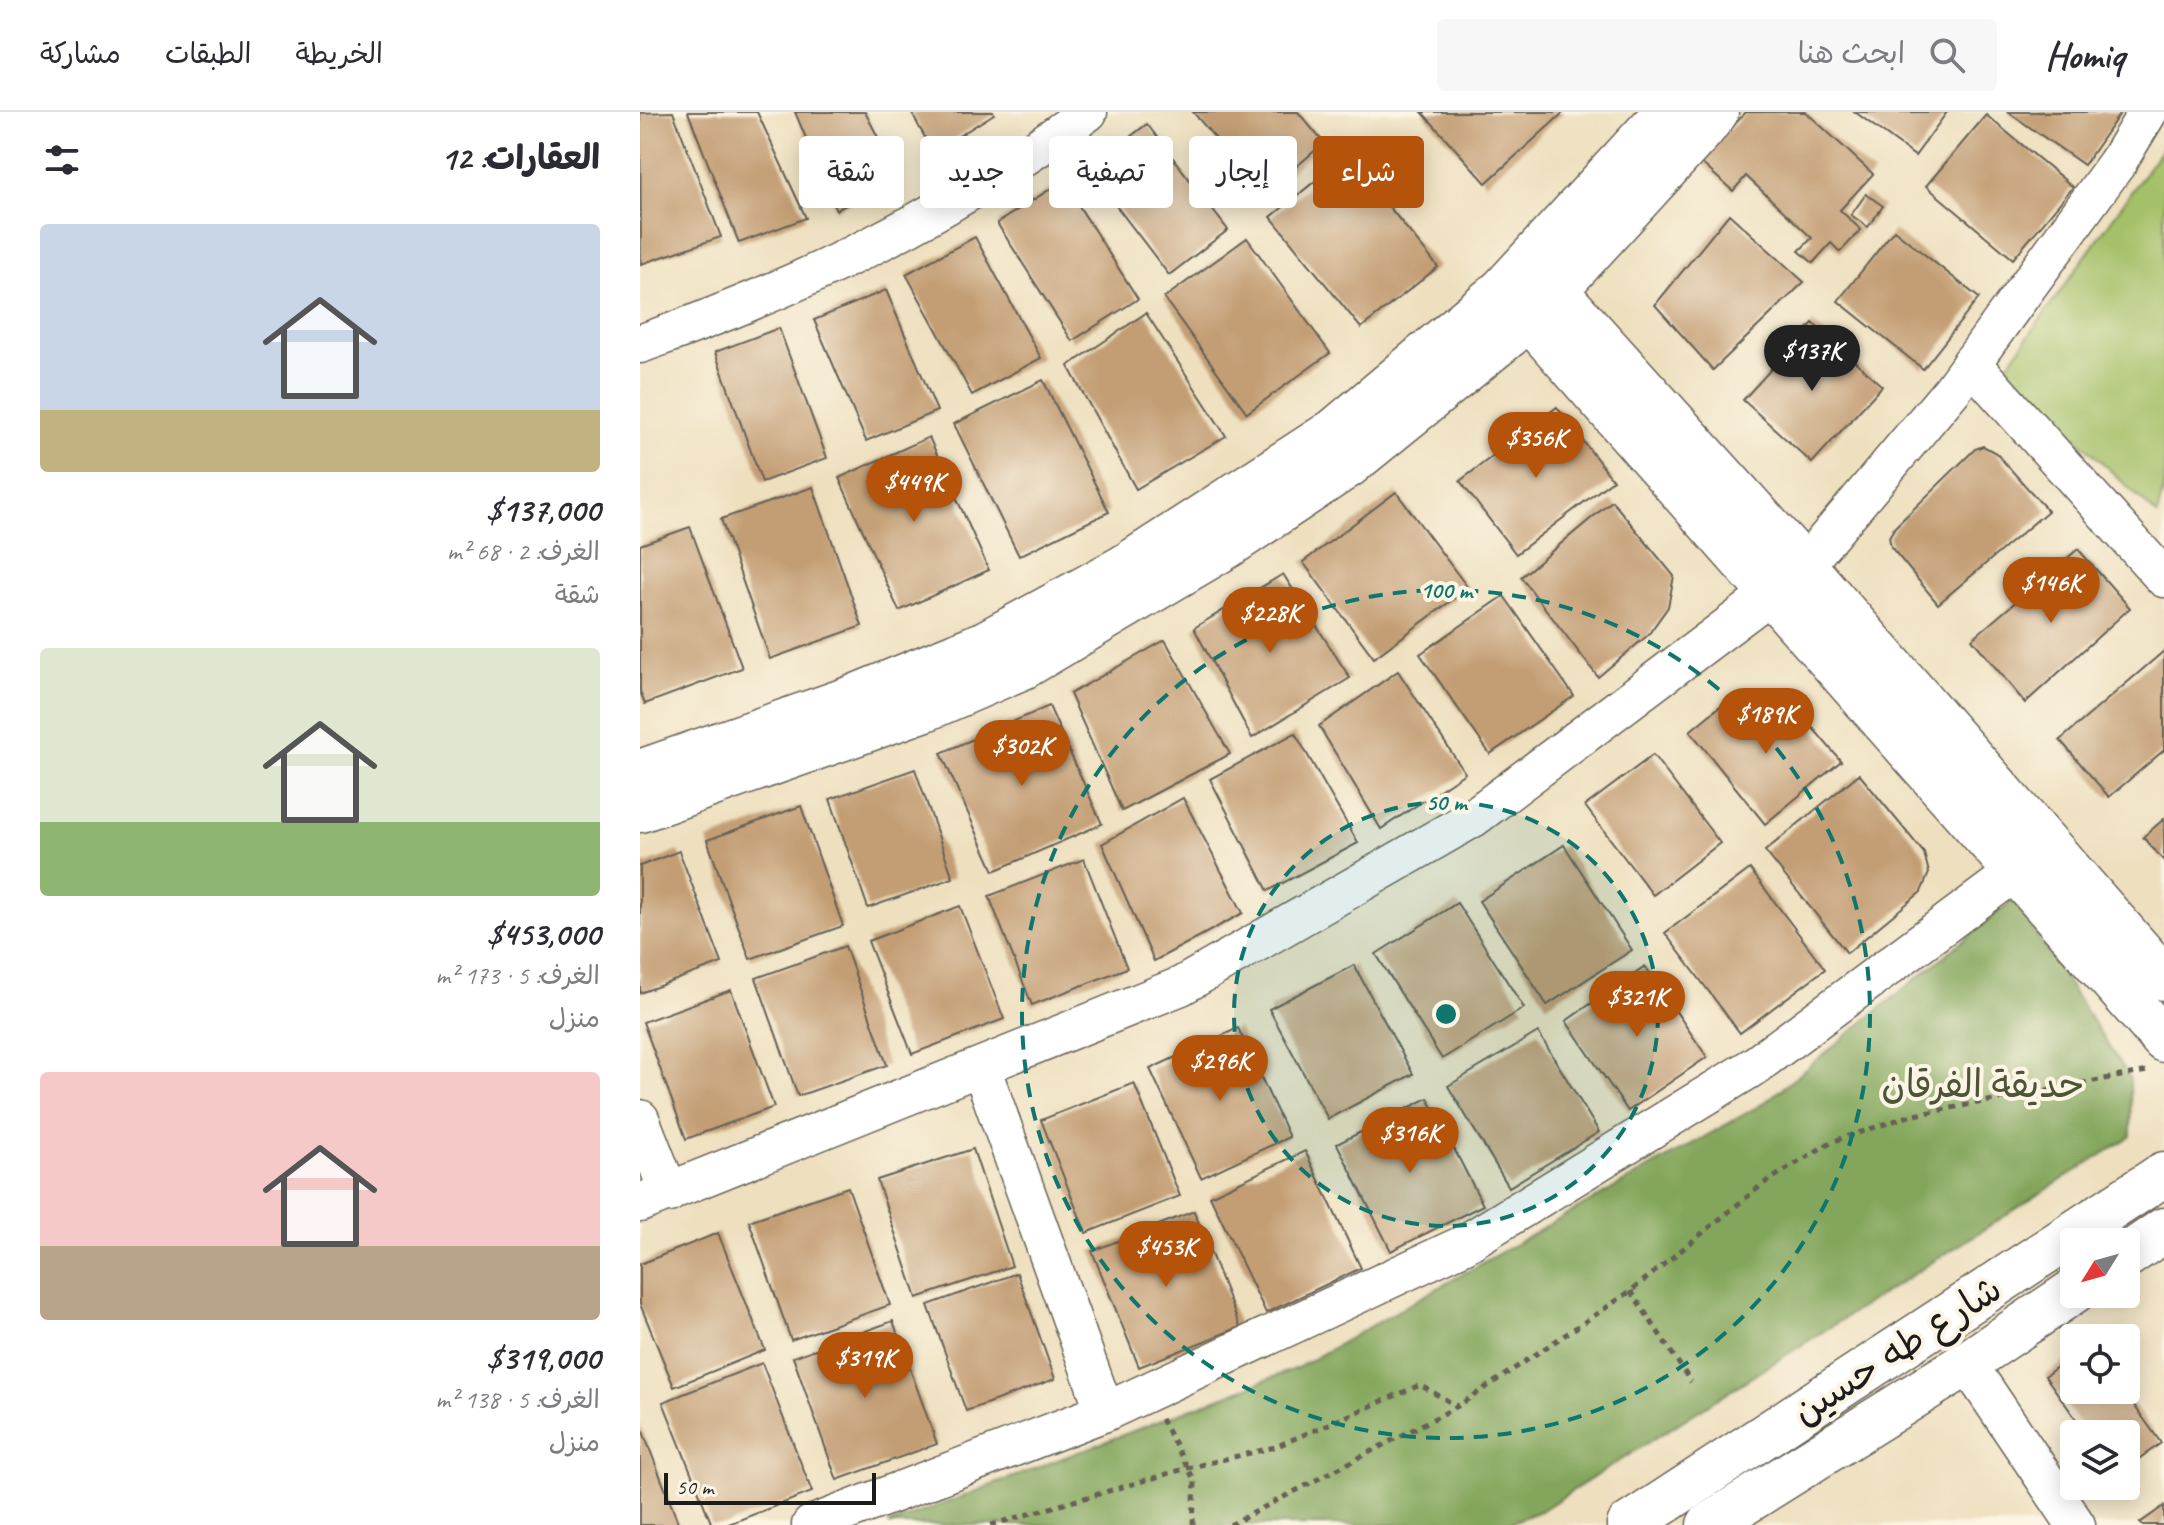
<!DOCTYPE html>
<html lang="ar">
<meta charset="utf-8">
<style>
body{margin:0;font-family:Caveat,"Playpen Sans Arabic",sans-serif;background:#f7f7f7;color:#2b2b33;direction:rtl;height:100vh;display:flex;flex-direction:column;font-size:30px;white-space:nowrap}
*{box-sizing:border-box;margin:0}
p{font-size:26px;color:#7c7c81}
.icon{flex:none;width:44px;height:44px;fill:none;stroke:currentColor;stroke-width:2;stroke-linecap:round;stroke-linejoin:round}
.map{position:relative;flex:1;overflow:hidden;direction:ltr}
.details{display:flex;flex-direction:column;background:#fff;width:640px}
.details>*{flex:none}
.guide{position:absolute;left:24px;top:24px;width:760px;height:72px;direction:rtl;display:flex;gap:16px}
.needle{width:52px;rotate:233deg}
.fabs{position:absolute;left:1420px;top:1116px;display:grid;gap:16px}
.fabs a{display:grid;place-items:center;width:80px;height:80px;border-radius:8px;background:#fff;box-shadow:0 4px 20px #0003;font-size:40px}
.scale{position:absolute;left:24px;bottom:20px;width:212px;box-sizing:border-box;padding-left:8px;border:4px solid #1c1c1c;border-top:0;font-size:22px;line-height:28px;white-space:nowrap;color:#1c1c1c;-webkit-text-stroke:6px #fcf5e5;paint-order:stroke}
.price{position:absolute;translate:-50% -68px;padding:0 18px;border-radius:28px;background:#b45309;color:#fff;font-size:26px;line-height:52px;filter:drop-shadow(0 2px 4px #0008)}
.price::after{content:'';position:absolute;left:50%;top:48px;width:24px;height:18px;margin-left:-12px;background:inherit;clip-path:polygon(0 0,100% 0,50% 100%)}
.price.on{background:#222;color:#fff}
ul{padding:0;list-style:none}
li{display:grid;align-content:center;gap:16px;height:424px;padding:0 40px}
li span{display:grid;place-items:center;height:248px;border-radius:8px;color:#555}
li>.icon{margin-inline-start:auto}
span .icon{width:144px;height:144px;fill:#fffc;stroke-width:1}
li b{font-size:34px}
h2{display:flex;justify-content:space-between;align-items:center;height:96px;padding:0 40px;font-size:34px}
.pill{padding:0 28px;border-radius:8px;background:#fff;box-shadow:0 4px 20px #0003;font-size:28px;line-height:72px}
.pill.on{background:#b45309;color:#fff}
header{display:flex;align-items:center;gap:48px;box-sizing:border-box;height:112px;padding:0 40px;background:#fff;border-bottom:2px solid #e1e1e2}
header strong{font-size:38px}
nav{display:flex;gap:44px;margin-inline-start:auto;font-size:28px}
.search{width:560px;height:72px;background:#f7f7f7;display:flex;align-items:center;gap:20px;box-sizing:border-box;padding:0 28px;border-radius:8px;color:#7c7c81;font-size:30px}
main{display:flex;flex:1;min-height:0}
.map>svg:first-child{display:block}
</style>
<header>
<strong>Homiq</strong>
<div class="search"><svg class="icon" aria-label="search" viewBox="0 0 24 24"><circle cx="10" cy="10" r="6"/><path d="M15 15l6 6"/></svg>ابحث هنا</div>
<nav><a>الخريطة</a><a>الطبقات</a><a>مشاركة</a></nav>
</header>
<main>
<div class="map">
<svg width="1524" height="1413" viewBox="0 0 1524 1413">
<rect width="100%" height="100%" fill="#fcf5e5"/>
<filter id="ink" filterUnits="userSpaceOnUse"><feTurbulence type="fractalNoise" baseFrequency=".0125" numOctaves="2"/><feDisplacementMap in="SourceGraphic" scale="16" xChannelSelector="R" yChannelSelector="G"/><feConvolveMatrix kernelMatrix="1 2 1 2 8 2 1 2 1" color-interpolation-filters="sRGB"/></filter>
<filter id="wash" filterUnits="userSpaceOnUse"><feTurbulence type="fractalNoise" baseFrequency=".006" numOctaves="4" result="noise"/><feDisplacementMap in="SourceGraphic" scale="32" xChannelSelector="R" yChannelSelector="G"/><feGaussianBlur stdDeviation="1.8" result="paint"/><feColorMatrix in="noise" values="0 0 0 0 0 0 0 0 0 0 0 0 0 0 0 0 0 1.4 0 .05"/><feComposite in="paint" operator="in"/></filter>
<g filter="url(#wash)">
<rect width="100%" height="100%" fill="#eee0bf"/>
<!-- green -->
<path fill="#a4c067" stroke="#606e42" stroke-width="2" d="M 1524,34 L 1524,376 L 1517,403 L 1365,257 Z"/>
<!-- forest -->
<path fill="#83a65c" stroke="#50613c" stroke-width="2" d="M 1373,788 L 1490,967 L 1491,1024 L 902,1398 L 865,1413 L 248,1413 L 657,1256 L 1124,991 Z"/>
<g id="blocks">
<!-- building -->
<g fill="#c39e74">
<path d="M 33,0 L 81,125 L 1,152 L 0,1 Z"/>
<path d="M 48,0 L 117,0 L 166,106 L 99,131 Z"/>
<path d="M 155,0 L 225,0 L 259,66 L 196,98 Z"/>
<path d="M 271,0 L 353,0 L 354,2 L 293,40 Z"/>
<path d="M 553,0 L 658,0 L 684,31 L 623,83 Z"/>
<path d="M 782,0 L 924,0 L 846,71 Z"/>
<path d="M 1106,0 L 1166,0 L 1233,62 L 1200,98 L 1221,118 L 1200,140 L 1191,131 L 1173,151 L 1159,139 L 1172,126 L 1106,64 L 1093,79 L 1060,50 Z"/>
<path d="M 1215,0 L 1307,0 L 1275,44 Z"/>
<path d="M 1368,0 L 1481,0 L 1444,53 Z"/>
<path d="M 1346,3 L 1433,75 L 1373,147 L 1286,74 Z"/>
<path d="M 507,12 L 588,118 L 529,163 L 448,57 Z"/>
<path d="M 707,43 L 798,155 L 721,216 L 631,105 Z"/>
<path d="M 423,69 L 498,187 L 432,229 L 357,111 Z"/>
<path d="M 1226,82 L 1243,94 L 1228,115 L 1211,103 Z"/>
<path d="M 1089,102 L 1164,170 L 1073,258 L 1015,193 Z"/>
<path d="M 1254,118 L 1339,186 L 1283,257 L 1198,189 Z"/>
<path d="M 335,125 L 401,246 L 332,283 L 266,162 Z"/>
<path d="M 607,126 L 690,241 L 607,301 L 524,186 Z"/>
<path d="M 246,178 L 297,299 L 226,329 L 174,208 Z"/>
<path d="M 506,201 L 586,324 L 496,377 L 428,254 Z"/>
<path d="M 1173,211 L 1242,274 L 1172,351 L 1103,288 Z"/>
<path d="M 139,216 L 187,346 L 122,370 L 75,240 Z"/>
<path d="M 403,268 L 469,400 L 379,444 L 314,312 Z"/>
<path d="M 917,295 L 973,368 L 876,442 L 820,369 Z"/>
<path d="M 289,325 L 349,458 L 259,499 L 199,366 Z"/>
<path d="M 1343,334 L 1356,341 L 1408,399 L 1298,492 L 1251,435 L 1249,425 L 1255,415 L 1335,337 Z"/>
<path d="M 173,375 L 222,514 L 130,547 L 81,407 Z"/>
<path d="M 756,380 L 828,476 L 734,546 L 663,450 Z"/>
<path d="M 972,389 L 1034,464 L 1028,495 L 1008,523 L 958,565 L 881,465 Z"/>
<path d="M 50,415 L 102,556 L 5,592 L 0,579 L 0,433 Z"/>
<path d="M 1438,437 L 1490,496 L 1385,591 L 1332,527 Z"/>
<path d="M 643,462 L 710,566 L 612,626 L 554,516 Z"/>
<path d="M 864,484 L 934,584 L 850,642 L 780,542 Z"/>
<path d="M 525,528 L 590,642 L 482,699 L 430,582 Z"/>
<path d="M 1524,539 L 1524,638 L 1469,685 L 1420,628 Z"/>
<path d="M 758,559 L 825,661 L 741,717 L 679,614 Z"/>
<path d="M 1089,587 L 1117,620 L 1152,591 L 1201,649 L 1125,712 L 1050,619 Z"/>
<path d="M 409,594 L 462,712 L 354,759 L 301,641 Z"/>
<path d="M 655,621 L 718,731 L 628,779 L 570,667 Z"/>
<path d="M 1013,643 L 1080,731 L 1013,783 L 945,694 Z"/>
<path d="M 275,657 L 313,766 L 228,796 L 190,687 Z"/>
<path d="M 1219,662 L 1284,741 L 1289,761 L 1281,780 L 1207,841 L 1125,739 Z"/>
<path d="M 543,686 L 603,801 L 514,849 L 462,732 Z"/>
<path d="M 161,694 L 203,814 L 110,847 L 67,728 Z"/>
<path d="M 1524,707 L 1524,749 L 1503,725 Z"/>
<path d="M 924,733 L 992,838 L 907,893 L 839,789 Z"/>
<path d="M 39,739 L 82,851 L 0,881 L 0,754 Z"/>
<path d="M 444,747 L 487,856 L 392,893 L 349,784 Z"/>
<path d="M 1110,757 L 1185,857 L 1100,921 L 1025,821 Z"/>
<path d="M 817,791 L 884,896 L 802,947 L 736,842 Z"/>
<path d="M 320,794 L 364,907 L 272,942 L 228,829 Z"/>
<path d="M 205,834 L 247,953 L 158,984 L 116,866 Z"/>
<path d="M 714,853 L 773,962 L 688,1007 L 629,897 Z"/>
<path d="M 1005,854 L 1067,945 L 988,999 L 926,909 Z"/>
<path d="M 91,878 L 134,995 L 46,1027 L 3,910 Z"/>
<path d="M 598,916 L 649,1025 L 561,1066 L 510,957 Z"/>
<path d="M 898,920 L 959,1020 L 869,1075 L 808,974 Z"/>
<path d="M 494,971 L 540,1084 L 446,1121 L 401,1008 Z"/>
<path d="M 788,986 L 843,1093 L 751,1139 L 697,1032 Z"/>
<path d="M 333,1037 L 372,1154 L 277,1186 L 237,1068 Z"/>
<path d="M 665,1039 L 721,1156 L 626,1201 L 570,1084 Z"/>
<path d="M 208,1075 L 250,1193 L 151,1228 L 109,1109 Z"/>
<path d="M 554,1099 L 600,1215 L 499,1255 L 452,1139 Z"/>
<path d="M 78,1121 L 125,1238 L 34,1275 L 0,1192 L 0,1152 Z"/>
<path d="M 377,1161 L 415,1267 L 326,1299 L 288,1193 Z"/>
<path d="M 253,1209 L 297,1332 L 197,1368 L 153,1245 Z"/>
<path d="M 1434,1242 L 1434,1278 L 1483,1278 L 1521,1331 L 1486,1356 L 1486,1322 L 1447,1322 L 1405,1264 Z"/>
<path d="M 122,1251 L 172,1380 L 86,1413 L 72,1413 L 23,1290 Z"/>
<path d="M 0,1313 L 0,1312 L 39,1413 L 0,1413 Z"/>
<path d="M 1524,1394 L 1524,1413 L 1502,1413 L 1500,1411 Z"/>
</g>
</g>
</g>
<g filter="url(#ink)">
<use href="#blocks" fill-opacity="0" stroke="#666155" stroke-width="2"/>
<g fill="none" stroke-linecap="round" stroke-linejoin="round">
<defs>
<g id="minor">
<path d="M 0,232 C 165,173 306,105 448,0"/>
<path d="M 1331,251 L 1524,466"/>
<path d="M 1164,454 L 1312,278 L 1477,51 L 1508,0"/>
<path d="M 341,955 L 465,1300"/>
<path d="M 0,1007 L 29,1081"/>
<path d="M 0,1091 L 541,874 L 833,706 L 1131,482"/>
<path d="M 1327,1251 L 1436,1413"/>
<path d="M 171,1413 L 465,1300 L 823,1133 L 1116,953 L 1401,741"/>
</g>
<g id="major">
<path d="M 897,158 L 1164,454 L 1524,866"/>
<path d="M 870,185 L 1524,928"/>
<path d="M 0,660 L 209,587 L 345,531 L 484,455 L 694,319 L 863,177 L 1026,0"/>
<path d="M 0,698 L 288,596 L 383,555 L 589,433 L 709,353 L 889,207 L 1062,18 L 1076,0"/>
<path d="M 1486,1144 L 1524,1118"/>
<path d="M 989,1413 L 1524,1062"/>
<path d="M 1069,1413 L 1327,1251 L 1434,1179"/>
</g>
</defs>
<!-- minor casing -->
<use href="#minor" stroke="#666155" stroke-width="41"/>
<!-- major casing -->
<use href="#major" stroke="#666155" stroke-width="47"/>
<!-- path -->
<g stroke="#666155" stroke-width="5" stroke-dasharray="6 6" stroke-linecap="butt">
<path d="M 991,1179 L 1051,1270"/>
<path d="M 521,1307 L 555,1369 L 553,1413"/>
<path d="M 351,1413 L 548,1356 L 635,1335 L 780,1273 L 817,1294"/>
<path d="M 590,1413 L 818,1294 L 991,1179 L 1123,1072 L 1191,1030 L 1269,1004 L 1507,959"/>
</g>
<!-- minor -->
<use href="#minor" stroke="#fff" stroke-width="38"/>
<!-- major -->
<use href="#major" stroke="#fff" stroke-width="44"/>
</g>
</g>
<!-- distance rings -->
<circle cx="806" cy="902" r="212" fill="#0f766e" fill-opacity=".12"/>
<g fill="none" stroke="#0f766e" stroke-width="4" stroke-dasharray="14 10">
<circle cx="806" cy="902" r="212"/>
<circle cx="806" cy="902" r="424"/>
</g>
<g text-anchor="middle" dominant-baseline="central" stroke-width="8" stroke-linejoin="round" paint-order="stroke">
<!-- park labels -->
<g font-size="38" fill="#4c5536" stroke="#fcf5e5">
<text x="1343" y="972">حديقة الفرقان</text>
</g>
<!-- street labels -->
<g font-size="38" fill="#1c1c1c" stroke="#fcf5e5">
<text transform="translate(1257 1238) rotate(-33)">شارع طه حسين</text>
</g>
</g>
<circle cx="806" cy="902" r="12" fill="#0f766e" stroke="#fcf5e5" stroke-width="4"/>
<g font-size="24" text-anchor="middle" font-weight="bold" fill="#0f766e" stroke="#fcf5e5" stroke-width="8" stroke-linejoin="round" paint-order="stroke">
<text x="806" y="486">100 m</text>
<text x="806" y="698">50 m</text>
</g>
</svg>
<div class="fabs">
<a><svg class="needle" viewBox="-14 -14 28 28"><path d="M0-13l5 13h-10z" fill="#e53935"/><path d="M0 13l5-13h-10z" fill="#7c7c81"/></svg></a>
<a><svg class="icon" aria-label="locate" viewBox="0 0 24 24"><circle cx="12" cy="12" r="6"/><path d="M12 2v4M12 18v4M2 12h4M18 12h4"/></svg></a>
<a><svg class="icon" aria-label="layers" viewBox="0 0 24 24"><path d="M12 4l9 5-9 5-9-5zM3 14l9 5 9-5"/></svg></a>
</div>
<div class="scale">50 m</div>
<b class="price on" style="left:1172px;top:281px">$137K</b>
<b class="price" style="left:896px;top:368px">$356K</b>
<b class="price" style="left:274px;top:412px">$449K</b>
<b class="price" style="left:1411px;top:513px">$146K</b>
<b class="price" style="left:630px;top:543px">$228K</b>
<b class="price" style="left:1126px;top:644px">$189K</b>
<b class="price" style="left:382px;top:676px">$302K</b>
<b class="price" style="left:997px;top:927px">$321K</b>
<b class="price" style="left:580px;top:991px">$296K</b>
<b class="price" style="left:770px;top:1063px">$316K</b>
<b class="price" style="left:526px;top:1177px">$453K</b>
<b class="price" style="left:225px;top:1288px">$319K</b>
<div class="guide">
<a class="pill on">شراء</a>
<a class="pill">إيجار</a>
<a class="pill">تصفية</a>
<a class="pill">جديد</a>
<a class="pill">شقة</a>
</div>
</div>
<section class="details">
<h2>العقارات: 12<svg class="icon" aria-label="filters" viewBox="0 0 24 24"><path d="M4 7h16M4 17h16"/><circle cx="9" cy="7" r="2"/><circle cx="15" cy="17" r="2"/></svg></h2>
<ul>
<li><span style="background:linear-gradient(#c9d6e8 75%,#c2b280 0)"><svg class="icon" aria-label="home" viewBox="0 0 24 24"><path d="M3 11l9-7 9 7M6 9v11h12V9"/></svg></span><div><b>$137,000</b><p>الغرف: 2 · 68 m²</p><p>شقة</p></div></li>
<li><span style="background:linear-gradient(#dfe7d0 70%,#8fb573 0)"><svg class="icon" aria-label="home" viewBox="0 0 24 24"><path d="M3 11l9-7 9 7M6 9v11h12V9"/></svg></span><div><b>$453,000</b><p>الغرف: 5 · 173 m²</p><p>منزل</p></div></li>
<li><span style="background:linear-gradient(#f6c9c9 70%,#b9a48a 0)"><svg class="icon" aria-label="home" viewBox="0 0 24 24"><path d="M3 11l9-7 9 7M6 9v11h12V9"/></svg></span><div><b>$319,000</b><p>الغرف: 5 · 138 m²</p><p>منزل</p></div></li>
</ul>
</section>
</main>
